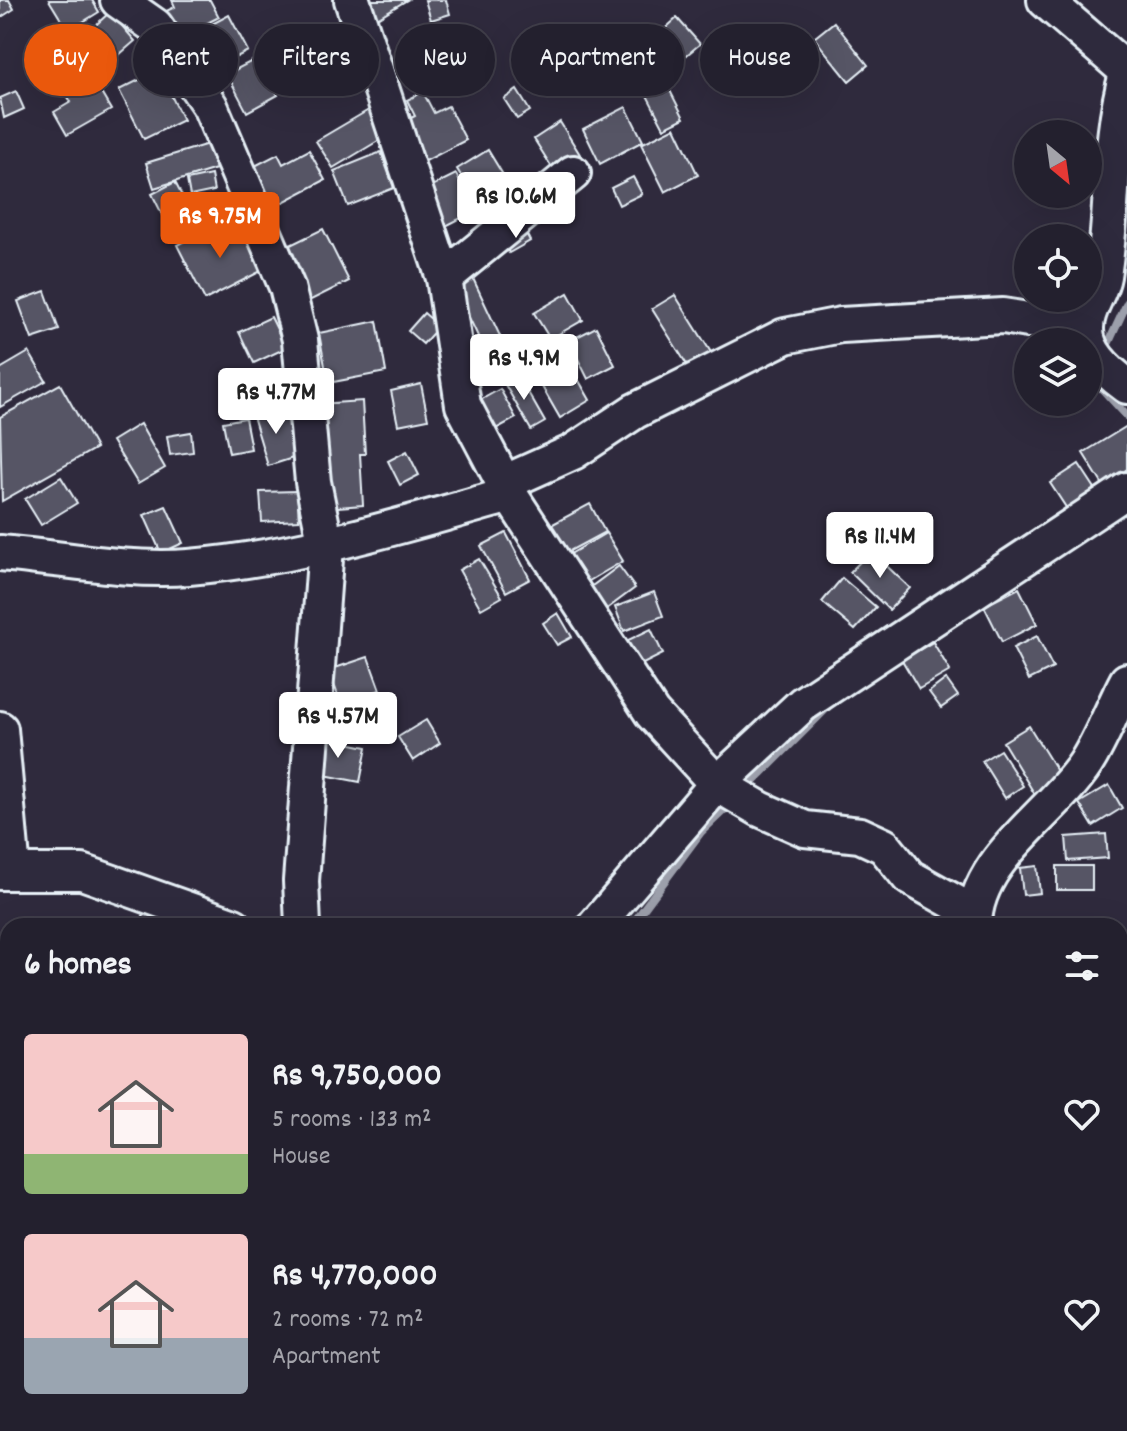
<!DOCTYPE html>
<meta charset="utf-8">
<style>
body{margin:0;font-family:Dekko,sans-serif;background:#2b2836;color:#f1f3f6;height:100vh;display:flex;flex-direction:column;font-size:30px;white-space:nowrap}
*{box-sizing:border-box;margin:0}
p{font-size:26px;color:#a3a3aa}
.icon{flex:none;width:44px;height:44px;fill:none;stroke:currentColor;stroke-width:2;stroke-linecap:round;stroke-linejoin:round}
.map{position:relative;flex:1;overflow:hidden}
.panel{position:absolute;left:0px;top:918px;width:1128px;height:514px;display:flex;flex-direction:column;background:#23202e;border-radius:24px 24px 0 0;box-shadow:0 8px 32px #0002,0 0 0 2px #403e4a}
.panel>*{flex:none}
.top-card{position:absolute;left:24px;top:24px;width:1080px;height:72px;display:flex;gap:16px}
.needle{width:52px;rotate:151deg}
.buttons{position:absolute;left:1014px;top:120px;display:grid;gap:16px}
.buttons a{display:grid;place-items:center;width:88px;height:88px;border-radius:50%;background:#23202e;box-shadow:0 8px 32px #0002,0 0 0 2px #403e4a;font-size:40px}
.price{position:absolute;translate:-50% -68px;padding:0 18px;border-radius:8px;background:#fff;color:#222;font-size:26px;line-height:52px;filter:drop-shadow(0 2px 4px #0008)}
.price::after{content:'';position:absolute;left:50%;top:48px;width:24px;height:18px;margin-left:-12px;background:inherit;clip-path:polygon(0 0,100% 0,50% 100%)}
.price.current{background:#ea580c;color:#fff}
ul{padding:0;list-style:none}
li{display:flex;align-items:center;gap:24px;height:200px;padding:0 24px}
li span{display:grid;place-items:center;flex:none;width:224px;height:160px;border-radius:8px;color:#555}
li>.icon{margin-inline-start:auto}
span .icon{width:96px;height:96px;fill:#fffc;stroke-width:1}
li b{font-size:34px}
h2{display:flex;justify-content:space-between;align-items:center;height:96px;padding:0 24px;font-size:34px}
.pill{padding:0 28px;border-radius:36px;background:#23202e;box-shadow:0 8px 32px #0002,0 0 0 2px #403e4a;font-size:28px;line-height:72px}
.pill.current{background:#ea580c;color:#fff}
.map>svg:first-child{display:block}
</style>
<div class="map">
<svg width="1127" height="1431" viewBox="0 0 1127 1431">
<rect width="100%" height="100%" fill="#2f2a3d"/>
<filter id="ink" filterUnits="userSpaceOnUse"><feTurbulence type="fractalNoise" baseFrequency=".0125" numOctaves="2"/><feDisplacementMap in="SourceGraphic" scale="16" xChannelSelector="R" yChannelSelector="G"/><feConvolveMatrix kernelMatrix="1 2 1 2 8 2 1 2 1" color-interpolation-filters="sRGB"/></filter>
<g filter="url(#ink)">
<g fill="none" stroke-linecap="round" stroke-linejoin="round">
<!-- stream -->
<g stroke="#9c9fab" stroke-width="8">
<path d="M 1109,342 L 1127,303"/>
<path d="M 1093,379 L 1127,416"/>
<path d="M 754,781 L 833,702"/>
<path d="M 631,926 L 701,832 L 724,810"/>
<path d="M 521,1424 L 522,1431"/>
</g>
</g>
<!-- building -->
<g fill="#575565" stroke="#e8f1f8" stroke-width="2">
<path d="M 0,0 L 9,0 L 14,9 L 0,18 Z"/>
<path d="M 49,0 L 92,0 L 99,12 L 68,31 Z"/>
<path d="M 172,0 L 210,0 L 219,17 L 174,40 L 160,14 L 175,7 Z"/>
<path d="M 364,0 L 407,0 L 375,19 Z"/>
<path d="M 425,0 L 446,0 L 450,14 L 431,20 Z"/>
<path d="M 110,12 L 135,41 L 112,61 L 87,33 Z"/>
<path d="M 229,15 L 248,51 L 214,69 L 195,33 Z"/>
<path d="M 677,18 L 700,44 L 670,69 L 648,44 Z"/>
<path d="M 834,22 L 868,65 L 849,81 L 814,38 Z"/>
<path d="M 258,58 L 278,95 L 247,112 L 227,74 Z"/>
<path d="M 159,70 L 183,120 L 144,139 L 119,90 Z"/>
<path d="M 88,71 L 111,110 L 67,135 L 54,112 L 71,102 L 62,87 Z"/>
<path d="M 660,71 L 684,118 L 664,128 L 640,82 Z"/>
<path d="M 517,90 L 530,111 L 517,119 L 504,99 Z"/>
<path d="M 16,91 L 24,109 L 4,118 L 0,98 Z"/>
<path d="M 423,92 L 434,113 L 448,106 L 466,140 L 418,165 L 397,125 L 415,116 L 407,100 Z"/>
<path d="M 626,107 L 643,141 L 600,164 L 583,129 Z"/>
<path d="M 372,108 L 388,135 L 333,168 L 316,141 Z"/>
<path d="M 560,122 L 584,161 L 558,177 L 534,139 Z"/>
<path d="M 675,127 L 698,175 L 665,192 L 641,144 Z"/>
<path d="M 208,144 L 216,169 L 154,188 L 146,163 Z"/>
<path d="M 309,150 L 325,180 L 268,210 L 247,170 L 278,154 L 283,164 Z"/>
<path d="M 488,150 L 517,198 L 486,217 L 457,169 Z"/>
<path d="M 381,152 L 394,188 L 348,206 L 334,171 Z"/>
<path d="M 456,174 L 475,211 L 440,229 L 420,192 Z"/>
<path d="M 211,175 L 214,191 L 190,196 L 187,180 Z"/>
<path d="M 633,177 L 642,194 L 619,205 L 611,188 Z"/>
<path d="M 175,182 L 186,204 L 163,216 L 152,194 Z"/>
<path d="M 213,226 L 220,239 L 244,227 L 265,269 L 205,300 L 177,245 Z"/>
<path d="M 523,227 L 530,241 L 509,253 L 501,239 Z"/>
<path d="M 323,229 L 349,281 L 305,303 L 278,251 Z"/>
<path d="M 470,272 L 500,336 L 482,345 L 452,281 Z"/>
<path d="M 45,291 L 59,330 L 32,339 L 18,301 Z"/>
<path d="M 568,293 L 583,320 L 550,339 L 534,313 Z"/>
<path d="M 675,295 L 712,354 L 689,368 L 652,309 Z"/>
<path d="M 424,313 L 439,326 L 423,344 L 408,331 Z"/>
<path d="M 271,317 L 286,348 L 254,363 L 239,332 Z"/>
<path d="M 377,321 L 386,372 L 328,383 L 319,333 Z"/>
<path d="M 596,327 L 615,365 L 588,379 L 569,341 Z"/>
<path d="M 559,346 L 590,400 L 560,418 L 529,364 Z"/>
<path d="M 29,352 L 46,381 L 0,407 L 0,369 Z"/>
<path d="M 517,373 L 545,422 L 531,430 L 503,381 Z"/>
<path d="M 60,384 L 96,448 L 2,501 L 0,417 Z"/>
<path d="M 421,384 L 428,419 L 398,425 L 391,391 Z"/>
<path d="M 500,389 L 516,418 L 485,435 L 470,406 Z"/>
<path d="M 362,401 L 365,454 L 360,454 L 363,505 L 325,508 L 318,404 Z"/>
<path d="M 284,407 L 299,456 L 268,466 L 253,416 Z"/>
<path d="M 245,418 L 251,449 L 229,453 L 223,422 Z"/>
<path d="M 140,424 L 165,468 L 138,484 L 112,441 Z"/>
<path d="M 1127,426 L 1127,469 L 1123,472 L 1126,478 L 1106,490 L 1083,453 Z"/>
<path d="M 191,432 L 193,452 L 170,455 L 167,436 Z"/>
<path d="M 407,451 L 419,475 L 400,485 L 388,461 Z"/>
<path d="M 1079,464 L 1100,496 L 1071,515 L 1050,483 Z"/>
<path d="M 61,477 L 77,503 L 41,525 L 25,499 Z"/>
<path d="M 297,491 L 299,520 L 262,522 L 260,492 Z"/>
<path d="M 590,504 L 605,532 L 566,553 L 551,525 Z"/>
<path d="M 166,506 L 183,543 L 161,553 L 144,515 Z"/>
<path d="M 506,533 L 530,579 L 506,592 L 481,546 Z"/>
<path d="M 606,533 L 623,561 L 584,584 L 567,556 Z"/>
<path d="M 871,551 L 910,588 L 889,610 L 850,572 Z"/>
<path d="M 479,559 L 502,597 L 481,609 L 459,570 Z"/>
<path d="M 619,566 L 635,588 L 604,611 L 588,589 Z"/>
<path d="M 842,578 L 876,607 L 855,630 L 822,602 Z"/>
<path d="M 1019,588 L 1037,624 L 1002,642 L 984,606 Z"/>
<path d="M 654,592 L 663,616 L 624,631 L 615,607 Z"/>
<path d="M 558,613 L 572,637 L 557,645 L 543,623 Z"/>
<path d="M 651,629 L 663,654 L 633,669 L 620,644 Z"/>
<path d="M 1037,636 L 1053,668 L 1029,680 L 1013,648 Z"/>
<path d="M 933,642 L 950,671 L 919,689 L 902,660 Z"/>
<path d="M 368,657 L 380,690 L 341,704 L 329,670 Z"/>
<path d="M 946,679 L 958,696 L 941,708 L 929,692 Z"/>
<path d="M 426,720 L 440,743 L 413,761 L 398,737 Z"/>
<path d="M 1029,726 L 1063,781 L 1037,798 L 1003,742 Z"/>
<path d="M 316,737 L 367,747 L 360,782 L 309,772 Z"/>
<path d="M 1000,750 L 1023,786 L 1005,798 L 982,761 Z"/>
<path d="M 1109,785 L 1122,808 L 1093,826 L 1079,803 Z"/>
<path d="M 1106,834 L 1108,858 L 1068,861 L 1066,837 Z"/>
<path d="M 1037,866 L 1040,893 L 1023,895 L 1020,868 Z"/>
<rect x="1057" y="866" width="35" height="24"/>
<path d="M 146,909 L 169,919 L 166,926 L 139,926 Z"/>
<path d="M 1127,940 L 1127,968 L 1125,970 L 1120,943 Z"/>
<path d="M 1127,976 L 1127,1007 L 1120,1011 L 1120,980 Z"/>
<path d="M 8,1019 L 8,1049 L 0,1038 L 0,1024 Z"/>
<path d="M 8,1220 L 8,1258 L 6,1253 L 0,1256 L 0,1225 Z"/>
<path d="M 1127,1270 L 1127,1307 L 1120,1308 L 1120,1272 Z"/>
<path d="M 8,1312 L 8,1348 L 0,1333 L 0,1316 Z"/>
<path d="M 1127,1411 L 1127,1431 L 1071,1431 L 1069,1424 L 1120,1424 L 1120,1412 Z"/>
<path d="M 437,1424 L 483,1424 L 485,1431 L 439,1431 Z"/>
<path d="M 1006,1424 L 1035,1424 L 1034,1431 L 1006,1431 Z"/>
</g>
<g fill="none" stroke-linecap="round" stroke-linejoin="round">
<defs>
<g id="minor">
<path d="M 118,0 L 155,26 L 210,106 L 287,287 L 300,340 L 313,482 L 326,546 L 301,881 L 303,926"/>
<path d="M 352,0 L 444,278 L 463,405 L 504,483"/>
<path d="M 1045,0 L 1127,71"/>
<path d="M 1127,74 C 1108,140 1114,208 1103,276 C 1100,294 1086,308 1086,328 C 1085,352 1109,373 1127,386"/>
<path d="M 444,278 L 573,173"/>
<path d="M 510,495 L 652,713 L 717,784 L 760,809 L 805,829 L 860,835 L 884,846 L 909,877 L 974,913"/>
<path d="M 0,553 C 61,558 127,572 189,567 C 299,558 405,524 510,495 L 504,483 L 573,452 L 635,411 L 785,336 L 841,325 L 1003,316 L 1085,329"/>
<path d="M 0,729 L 13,872"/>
<path d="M 0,872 L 82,872 L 234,926"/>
<path d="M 595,926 L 717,784 L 803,704 L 1127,490"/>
<path d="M 974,926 C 974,859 1053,814 1086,763 C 1102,738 1113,707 1127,681"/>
<path d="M 0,1126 L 8,1122"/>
<path d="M 0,1289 L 8,1284"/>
<path d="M 1120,1320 L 1127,1316"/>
<path d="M 487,1424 L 488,1431"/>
<path d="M 1052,1424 L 1052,1431"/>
</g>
</defs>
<!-- minor casing -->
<use href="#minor" stroke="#e8f1f8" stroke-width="40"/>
<!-- minor -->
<use href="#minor" stroke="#2f2a3d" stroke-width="34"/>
</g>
</g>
</svg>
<div class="buttons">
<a><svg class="needle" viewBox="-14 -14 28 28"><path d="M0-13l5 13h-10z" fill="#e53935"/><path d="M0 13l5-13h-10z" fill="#a3a3aa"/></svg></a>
<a><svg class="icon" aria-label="locate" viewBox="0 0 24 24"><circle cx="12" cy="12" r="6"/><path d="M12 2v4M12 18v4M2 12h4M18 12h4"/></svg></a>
<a><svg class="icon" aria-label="layers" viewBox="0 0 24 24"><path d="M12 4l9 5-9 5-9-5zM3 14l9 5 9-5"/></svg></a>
</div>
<b class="price" style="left:516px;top:240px">Rs 10.6M</b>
<b class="price current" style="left:220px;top:260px">Rs 9.75M</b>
<b class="price" style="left:524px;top:402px">Rs 4.9M</b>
<b class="price" style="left:276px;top:436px">Rs 4.77M</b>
<b class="price" style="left:880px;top:580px">Rs 11.4M</b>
<b class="price" style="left:338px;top:760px">Rs 4.57M</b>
<div class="top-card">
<a class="pill current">Buy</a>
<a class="pill">Rent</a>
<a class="pill">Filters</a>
<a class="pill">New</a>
<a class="pill">Apartment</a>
<a class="pill">House</a>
</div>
<section class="panel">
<h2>6 homes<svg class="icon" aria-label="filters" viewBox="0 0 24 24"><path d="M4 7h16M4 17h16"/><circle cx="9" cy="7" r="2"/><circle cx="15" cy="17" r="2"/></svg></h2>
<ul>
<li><span style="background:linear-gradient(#f6c9c9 75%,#8fb573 0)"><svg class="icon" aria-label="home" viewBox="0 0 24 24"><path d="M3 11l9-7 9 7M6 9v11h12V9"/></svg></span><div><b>Rs 9,750,000</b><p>5 rooms · 133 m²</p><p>House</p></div><svg class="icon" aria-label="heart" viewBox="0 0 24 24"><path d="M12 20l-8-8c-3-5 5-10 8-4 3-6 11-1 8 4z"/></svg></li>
<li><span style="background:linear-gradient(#f6c9c9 65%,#9aa5b1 0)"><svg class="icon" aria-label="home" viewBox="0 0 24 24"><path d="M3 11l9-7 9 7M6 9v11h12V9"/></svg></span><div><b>Rs 4,770,000</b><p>2 rooms · 72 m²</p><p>Apartment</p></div><svg class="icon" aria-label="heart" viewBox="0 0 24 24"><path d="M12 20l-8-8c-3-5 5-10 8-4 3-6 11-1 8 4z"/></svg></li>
</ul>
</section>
</div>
